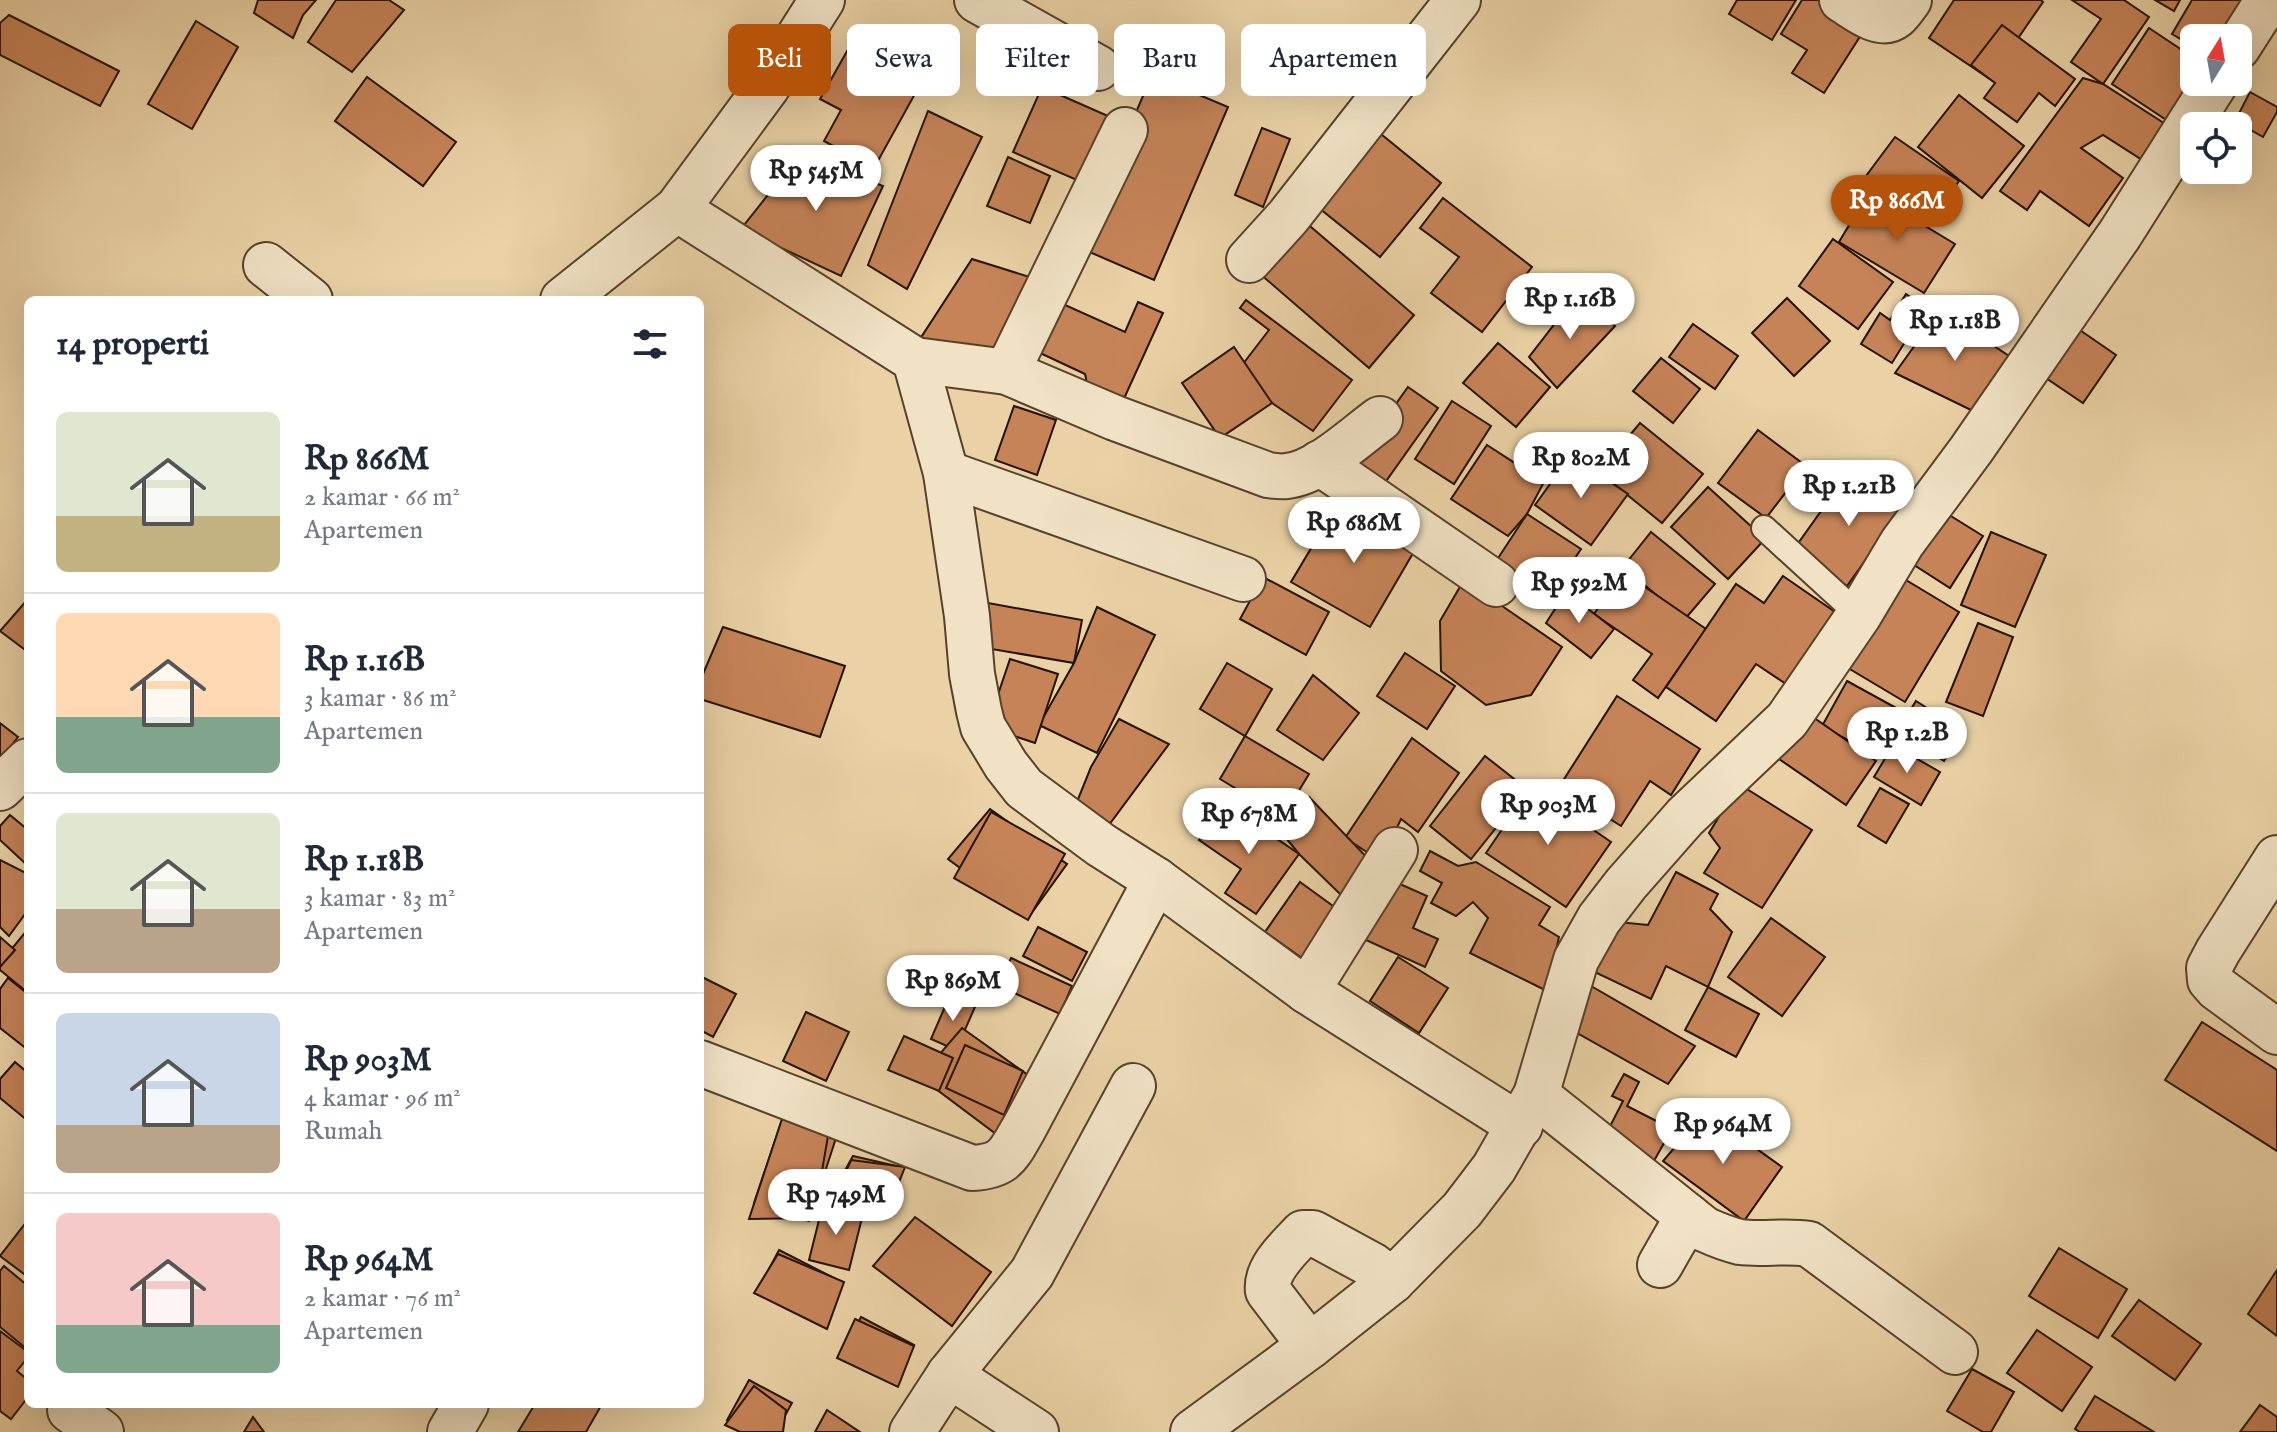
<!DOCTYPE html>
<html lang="id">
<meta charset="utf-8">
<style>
body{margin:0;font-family:"IM FELL English",serif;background:#f6f6f7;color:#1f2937;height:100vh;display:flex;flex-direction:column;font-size:30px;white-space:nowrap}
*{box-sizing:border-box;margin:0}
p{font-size:26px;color:#747a83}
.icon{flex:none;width:44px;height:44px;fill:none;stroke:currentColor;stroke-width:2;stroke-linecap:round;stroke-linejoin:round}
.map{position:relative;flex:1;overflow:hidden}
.sheet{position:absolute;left:24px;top:296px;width:680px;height:1112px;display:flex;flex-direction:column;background:#fff;border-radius:12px;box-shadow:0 8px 32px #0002}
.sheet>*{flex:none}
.top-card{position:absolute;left:728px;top:24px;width:760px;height:72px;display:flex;gap:16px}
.needle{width:52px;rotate:11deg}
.fabs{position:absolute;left:2180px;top:24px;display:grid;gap:16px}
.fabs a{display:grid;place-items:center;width:72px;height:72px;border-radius:12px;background:#fff;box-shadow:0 8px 32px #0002;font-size:40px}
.price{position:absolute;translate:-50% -68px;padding:0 18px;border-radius:28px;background:#fff;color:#222;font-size:26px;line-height:52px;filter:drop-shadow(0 2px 4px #0008)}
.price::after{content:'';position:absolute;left:50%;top:48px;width:24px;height:18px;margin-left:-12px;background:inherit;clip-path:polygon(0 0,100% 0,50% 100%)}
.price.active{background:#b45309;color:#fff}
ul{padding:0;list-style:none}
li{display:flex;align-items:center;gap:24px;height:200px;padding:0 32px}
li+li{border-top:2px solid #e0e1e3}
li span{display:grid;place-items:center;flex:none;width:224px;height:160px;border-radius:12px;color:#555}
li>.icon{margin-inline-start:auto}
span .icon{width:96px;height:96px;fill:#fffc;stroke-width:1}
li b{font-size:34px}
h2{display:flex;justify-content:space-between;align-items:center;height:96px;padding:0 32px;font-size:34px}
.chip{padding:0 28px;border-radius:12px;background:#fff;box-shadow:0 8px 32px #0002;font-size:28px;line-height:72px}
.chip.active{background:#b45309;color:#fff}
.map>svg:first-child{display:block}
</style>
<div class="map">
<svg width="2277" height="1432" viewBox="0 0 2277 1432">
<rect width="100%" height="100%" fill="#ead2a6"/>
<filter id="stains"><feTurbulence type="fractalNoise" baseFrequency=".0025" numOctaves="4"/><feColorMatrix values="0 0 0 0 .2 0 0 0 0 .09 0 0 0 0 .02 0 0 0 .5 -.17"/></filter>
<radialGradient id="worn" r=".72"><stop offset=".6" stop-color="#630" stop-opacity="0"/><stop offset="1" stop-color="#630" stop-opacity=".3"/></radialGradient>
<!-- building -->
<g fill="#c68358" stroke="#241200" stroke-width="2">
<path d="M 258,0 L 316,0 L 303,15 L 293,38 L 254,13 Z"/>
<path d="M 336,0 L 389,0 L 404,10 L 352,72 L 308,42 Z"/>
<path d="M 1737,0 L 1796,0 L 1772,40 L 1729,14 Z"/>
<path d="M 1802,0 L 1828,0 L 1868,24 L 1824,93 L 1792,73 L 1807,50 L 1781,34 Z"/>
<path d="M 1954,0 L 2041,0 L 2043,2 L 1990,79 L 1929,38 Z"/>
<path d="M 2072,0 L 2124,0 L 2149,17 L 2103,84 L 2071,62 L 2101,19 Z"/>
<path d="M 2155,0 L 2180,0 L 2174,11 Z"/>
<path d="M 2192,0 L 2249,0 L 2226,38 L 2194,38 L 2194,47 L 2172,34 Z"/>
<path d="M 9,15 L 119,71 L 100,106 L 0,55 L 0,23 Z"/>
<path d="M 196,21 L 238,47 L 192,129 L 148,104 Z"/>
<path d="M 2002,25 L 2075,79 L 2055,106 L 2039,93 L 2017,122 L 1984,98 L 1995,83 L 1971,65 Z"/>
<path d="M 2149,28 L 2194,58 L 2194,82 L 2171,123 L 2112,84 Z"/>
<path d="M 851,44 L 921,83 L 874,168 L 824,141 L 841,110 L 820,99 Z"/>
<path d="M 1152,75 L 1228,107 L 1154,280 L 1078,247 Z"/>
<path d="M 367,77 L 456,142 L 423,186 L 335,121 Z"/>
<path d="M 2083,78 L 2103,84 L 2170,127 L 2147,163 L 2103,135 L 2081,148 L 2123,178 L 2089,226 L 2040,191 L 2027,210 L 2000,191 Z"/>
<path d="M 1042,87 L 1108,116 L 1079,181 L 1013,152 Z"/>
<path d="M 2250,92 L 2277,107 L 2277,112 L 2263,137 L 2235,121 Z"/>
<path d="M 1959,95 L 2024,146 L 1982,198 L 1918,147 Z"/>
<path d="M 928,111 L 982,137 L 907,289 L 868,265 Z"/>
<path d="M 1262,128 L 1290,139 L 1263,207 L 1235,195 Z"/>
<path d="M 1376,130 L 1441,183 L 1380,257 L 1314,204 Z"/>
<path d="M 1895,137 L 1959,181 L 1931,221 L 1866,176 Z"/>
<path d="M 800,154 L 883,186 L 841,276 L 741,229 Z"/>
<path d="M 1008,157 L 1050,176 L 1030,223 L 987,206 Z"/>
<path d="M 1869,192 L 1955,244 L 1924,293 L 1839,242 Z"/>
<path d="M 1443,198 L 1532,267 L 1482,332 L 1431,293 L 1459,257 L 1420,228 Z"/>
<path d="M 1304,221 L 1414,315 L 1369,368 L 1259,273 Z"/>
<path d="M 1833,239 L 1893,282 L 1858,329 L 1799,286 Z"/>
<path d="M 972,259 L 1036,279 L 996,363 L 920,339 Z"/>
<path d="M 1906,294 L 1926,308 L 1892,363 L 1861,344 L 1880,313 L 1890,320 Z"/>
<path d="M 1577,295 L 1615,326 L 1557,388 L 1529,357 Z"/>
<path d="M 1787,298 L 1830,341 L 1794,376 L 1752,333 Z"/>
<path d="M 1246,300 L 1352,380 L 1313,431 L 1272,403 L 1236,373 L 1269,330 L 1240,308 Z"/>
<path d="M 1138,302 L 1163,313 L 1122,403 L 1088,388 L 1085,374 L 1040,353 L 1063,304 L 1125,332 Z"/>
<path d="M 1940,310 L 2015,360 L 1975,412 L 1895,373 Z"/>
<path d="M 1693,324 L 1738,356 L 1715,389 L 1669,357 Z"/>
<path d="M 2074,326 L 2116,355 L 2083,403 L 2040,374 Z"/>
<path d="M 1498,343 L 1550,387 L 1516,427 L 1463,383 Z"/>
<path d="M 1234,347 L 1272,403 L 1220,438 L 1182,383 Z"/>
<path d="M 1661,358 L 1700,389 L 1673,423 L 1633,391 Z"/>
<path d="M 1408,387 L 1438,408 L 1379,491 L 1349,470 Z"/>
<path d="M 1452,401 L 1491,426 L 1454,484 L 1415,459 Z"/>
<path d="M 1014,406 L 1056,420 L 1037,475 L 995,460 Z"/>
<path d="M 1640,423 L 1703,474 L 1662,523 L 1599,472 Z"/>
<path d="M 1758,430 L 1806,466 L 1766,518 L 1718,483 Z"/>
<path d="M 1487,445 L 1544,482 L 1527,514 L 1508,536 L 1451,499 Z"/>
<path d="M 1571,455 L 1628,494 L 1591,545 L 1535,505 Z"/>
<path d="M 1851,469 L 1904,506 L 1847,586 L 1794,549 Z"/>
<path d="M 1708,487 L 1765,539 L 1728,579 L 1671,527 Z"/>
<path d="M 1338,503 L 1416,548 L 1370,627 L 1291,582 Z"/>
<path d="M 1946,513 L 1983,536 L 1950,588 L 1914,565 Z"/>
<path d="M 1527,514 L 1581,549 L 1542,608 L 1489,572 Z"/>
<path d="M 1651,532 L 1715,584 L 1685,619 L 1623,567 Z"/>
<path d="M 1991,532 L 2046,555 L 2015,627 L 1961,605 Z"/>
<path d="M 1623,572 L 1706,629 L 1658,698 L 1633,680 L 1652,654 L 1594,614 Z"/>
<path d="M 1783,576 L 1838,614 L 1789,686 L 1756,664 L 1716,721 L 1666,687 L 1736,584 L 1764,603 Z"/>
<path d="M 1263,577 L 1329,612 L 1306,655 L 1240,619 Z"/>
<path d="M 1901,577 L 1959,612 L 1905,702 L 1848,668 Z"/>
<path d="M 1464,580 L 1562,647 L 1531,695 L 1486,705 L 1441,671 L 1440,621 Z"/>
<path d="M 1566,592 L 1614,629 L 1591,658 L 1546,623 Z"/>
<path d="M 28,599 L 28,652 L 0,631 Z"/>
<path d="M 988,603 L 1082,620 L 1074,663 L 980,647 Z"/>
<path d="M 1097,607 L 1155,635 L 1097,753 L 1039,725 L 1074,663 Z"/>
<path d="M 1978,623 L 2013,637 L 1983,716 L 1946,702 Z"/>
<path d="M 723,627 L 845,666 L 820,737 L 700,699 L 700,681 Z"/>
<path d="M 1405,653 L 1455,686 L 1427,729 L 1377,696 Z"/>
<path d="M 1010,659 L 1058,674 L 1035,743 L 987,727 Z"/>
<path d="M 1227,663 L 1272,689 L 1245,736 L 1200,709 Z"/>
<path d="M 1313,675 L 1359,713 L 1323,760 L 1277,730 Z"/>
<path d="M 1847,681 L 1898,709 L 1873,754 L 1822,726 Z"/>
<path d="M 1617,696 L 1700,749 L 1671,795 L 1650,781 L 1621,826 L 1559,787 Z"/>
<path d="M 1916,701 L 1963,731 L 1944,761 L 1897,732 Z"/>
<path d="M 1810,715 L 1876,761 L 1846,805 L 1779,759 Z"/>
<path d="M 1119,719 L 1169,744 L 1106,829 L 1074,809 L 1091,767 Z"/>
<path d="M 0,723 L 18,737 L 0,760 Z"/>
<path d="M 1245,736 L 1309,774 L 1283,817 L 1220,779 Z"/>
<path d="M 1412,738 L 1459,773 L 1418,832 L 1401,819 L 1381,861 L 1345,838 Z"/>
<path d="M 1893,745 L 1940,772 L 1921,805 L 1874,777 Z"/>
<path d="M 1485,756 L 1527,789 L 1471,859 L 1430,826 Z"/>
<path d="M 1739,784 L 1812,830 L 1762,908 L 1704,873 L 1720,848 L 1709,833 Z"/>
<path d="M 1531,787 L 1611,842 L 1566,907 L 1486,853 Z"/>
<path d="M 1880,788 L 1909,804 L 1886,843 L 1858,826 Z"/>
<path d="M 1309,797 L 1374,865 L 1341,895 L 1299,854 L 1277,827 Z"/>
<path d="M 1225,803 L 1299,854 L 1256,914 L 1225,893 L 1241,869 L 1199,840 Z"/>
<path d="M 990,809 L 1067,864 L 1028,918 L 948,859 Z"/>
<path d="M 991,812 L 1065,854 L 1028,920 L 954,878 Z"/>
<path d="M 10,815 L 28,830 L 28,866 L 0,840 L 0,826 Z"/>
<path d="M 1430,851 L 1458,866 L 1476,862 L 1550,907 L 1539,925 L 1559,937 L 1547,991 L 1470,953 L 1488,918 L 1473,902 L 1456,916 L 1431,903 L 1442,883 L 1420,871 Z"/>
<path d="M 0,860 L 28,874 L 28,910 L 9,936 L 0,927 Z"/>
<path d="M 1676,872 L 1718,894 L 1710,909 L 1732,932 L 1708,987 L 1666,966 L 1651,999 L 1582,966 L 1618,922 L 1648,925 Z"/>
<path d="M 1382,876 L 1427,896 L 1413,928 L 1438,939 L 1425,967 L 1355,935 Z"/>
<path d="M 1300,882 L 1344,914 L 1309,963 L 1265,932 Z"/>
<path d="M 1771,918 L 1825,957 L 1782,1016 L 1728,977 Z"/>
<path d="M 1038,927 L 1087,952 L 1072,981 L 1023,956 Z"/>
<path d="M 28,929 L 28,993 L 0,970 L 0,963 Z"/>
<path d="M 0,937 L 15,950 L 0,967 Z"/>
<path d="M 1398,957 L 1448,988 L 1419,1033 L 1370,1001 Z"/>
<path d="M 1011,958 L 1072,986 L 1060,1014 L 999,986 Z"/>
<path d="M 700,976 L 736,994 L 713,1037 L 700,1030 Z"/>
<path d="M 8,978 L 28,994 L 28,1050 L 0,1028 L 0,989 Z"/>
<path d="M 1591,986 L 1695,1046 L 1668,1084 L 1570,1029 Z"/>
<path d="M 1708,987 L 1759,1014 L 1736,1057 L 1685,1030 Z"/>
<path d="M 950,995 L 975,1007 L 956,1050 L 931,1039 Z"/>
<path d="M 806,1012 L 849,1032 L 826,1081 L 783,1061 Z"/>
<path d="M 2202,1022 L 2277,1070 L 2277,1151 L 2165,1080 Z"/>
<path d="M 962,1028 L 1039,1083 L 1000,1137 L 920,1077 Z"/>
<path d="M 904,1036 L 953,1058 L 939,1091 L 888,1070 Z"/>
<path d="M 965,1045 L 1023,1071 L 1004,1115 L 946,1088 Z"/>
<path d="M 15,1062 L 28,1073 L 28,1121 L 0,1098 L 0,1079 Z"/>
<path d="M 1624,1074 L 1639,1082 L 1627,1106 L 1672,1129 L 1650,1168 L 1602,1142 L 1623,1101 L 1612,1096 Z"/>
<path d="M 1705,1112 L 1782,1167 L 1744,1221 L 1663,1161 Z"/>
<path d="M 783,1117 L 837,1135 L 809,1221 L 754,1203 Z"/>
<path d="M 782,1119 L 828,1136 L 814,1218 L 749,1219 Z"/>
<path d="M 853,1156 L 901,1167 L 885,1213 L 832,1194 Z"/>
<path d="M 851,1160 L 905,1167 L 886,1215 L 836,1195 Z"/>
<path d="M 823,1204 L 863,1214 L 849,1270 L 809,1260 Z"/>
<path d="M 915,1217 L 991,1272 L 952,1326 L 873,1266 Z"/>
<path d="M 28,1220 L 28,1277 L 0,1256 Z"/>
<path d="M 2059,1248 L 2127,1289 L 2098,1338 L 2029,1296 Z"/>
<path d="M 779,1250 L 834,1278 L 814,1316 L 759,1288 Z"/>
<path d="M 778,1254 L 844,1282 L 827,1329 L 754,1293 Z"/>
<path d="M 4,1266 L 28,1286 L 28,1350 L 0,1327 L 0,1271 Z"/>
<path d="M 2277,1270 L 2277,1336 L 2248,1314 Z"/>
<path d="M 2139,1300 L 2201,1344 L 2175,1380 L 2112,1336 Z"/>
<path d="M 861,1317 L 914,1345 L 894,1382 L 841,1354 Z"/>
<path d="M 855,1319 L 914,1346 L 898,1387 L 837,1358 Z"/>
<path d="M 2037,1330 L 2092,1367 L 2062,1411 L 2007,1373 Z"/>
<path d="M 0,1331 L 28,1352 L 28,1357 L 17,1371 L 28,1380 L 28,1397 L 11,1419 L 0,1411 Z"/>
<path d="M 1972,1369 L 2014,1392 L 1991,1432 L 1983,1432 L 1947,1411 Z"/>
<path d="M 749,1380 L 792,1403 L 776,1432 L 750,1432 L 727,1420 Z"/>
<path d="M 754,1386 L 786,1410 L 783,1432 L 740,1432 L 725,1425 Z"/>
<path d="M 2095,1396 L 2154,1432 L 2080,1432 L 2075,1429 Z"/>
<path d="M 535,1404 L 602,1404 L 586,1432 L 518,1432 Z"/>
<path d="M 2260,1405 L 2277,1417 L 2277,1432 L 2240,1432 Z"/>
<path d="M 827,1410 L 860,1432 L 815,1432 Z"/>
<path d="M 253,1417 L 264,1432 L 244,1432 Z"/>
</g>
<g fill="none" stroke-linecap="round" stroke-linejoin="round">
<defs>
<path id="service" d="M 1764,528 L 1859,615"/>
<g id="minor">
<path d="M 977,0 L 1098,68"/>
<path d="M 1842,0 C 1857,9 1880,29 1896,16 C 1901,12 1905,5 1909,0"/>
<path d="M 2238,47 L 2268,0"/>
<path d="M 677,209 L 915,360 L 946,473 L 967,616 L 972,674 L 979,711 L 983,727 L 1006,765 L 1024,788 L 1101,845 L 1156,880 L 1307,991 L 1520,1126"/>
<path d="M 1249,260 L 1288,217 L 1458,0"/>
<path d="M 266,265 L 310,300"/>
<path d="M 563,300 L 677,209 L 767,87 L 822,0"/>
<path d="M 915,360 L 1007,372 L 1115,418 L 1268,475 C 1274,476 1281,477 1287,476 C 1318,473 1355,437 1380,419"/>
<path d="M 1007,372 L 1125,130"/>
<path d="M 1320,463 L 1496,584"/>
<path d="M 946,473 L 1243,579"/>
<path d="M 0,788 L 28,761"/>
<path d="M 2277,858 L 2218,951 L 2209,968 L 2210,980 L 2217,988 L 2277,1032"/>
<path d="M 1307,991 L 1395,850"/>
<path d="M 700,1063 L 972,1168 C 1006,1166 1008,1155 1024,1128 L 1156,880"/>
<path d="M 1536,1095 L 1704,1229 C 1715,1234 1727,1239 1740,1242 C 1763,1245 1786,1240 1809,1244 L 1955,1352"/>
<path d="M 1660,1265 L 1688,1216"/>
<path d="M 1310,1346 L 1268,1291 C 1265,1269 1289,1248 1303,1233 L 1313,1233 L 1372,1265 L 1392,1281"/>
<path d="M 949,1375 L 1036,1432"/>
<path d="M 70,1410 L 101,1432"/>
<path d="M 450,1432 L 466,1404"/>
<path d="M 912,1432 L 949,1375 L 1032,1273 L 1133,1086"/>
<path d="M 1193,1432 L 1310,1346 L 1392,1281 L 1462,1210 L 1494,1168 L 1536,1095 L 1576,960 L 1599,919 L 1626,884 L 1685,817 L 1787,720 L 1859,615 L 1902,543 L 1971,450 L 2120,234 L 2216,82"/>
</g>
</defs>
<!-- service casing -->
<use href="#service" stroke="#56422a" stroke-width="28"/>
<!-- minor casing -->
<use href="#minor" stroke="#56422a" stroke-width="48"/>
<!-- service -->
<use href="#service" stroke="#f1e2c5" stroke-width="24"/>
<!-- minor -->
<use href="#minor" stroke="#f1e2c5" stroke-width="44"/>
</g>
<rect width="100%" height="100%" filter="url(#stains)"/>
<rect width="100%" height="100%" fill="url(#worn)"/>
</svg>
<div class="fabs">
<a><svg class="needle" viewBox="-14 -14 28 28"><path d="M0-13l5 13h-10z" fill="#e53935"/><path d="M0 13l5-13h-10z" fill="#747a83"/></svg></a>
<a><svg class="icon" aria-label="locate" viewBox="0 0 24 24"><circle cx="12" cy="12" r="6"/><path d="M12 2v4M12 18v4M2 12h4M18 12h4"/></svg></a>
</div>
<b class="price" style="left:816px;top:213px">Rp 545M</b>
<b class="price active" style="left:1897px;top:243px">Rp 866M</b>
<b class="price" style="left:1570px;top:341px">Rp 1.16B</b>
<b class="price" style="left:1955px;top:363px">Rp 1.18B</b>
<b class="price" style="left:1581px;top:500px">Rp 802M</b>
<b class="price" style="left:1849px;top:528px">Rp 1.21B</b>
<b class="price" style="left:1354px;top:565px">Rp 686M</b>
<b class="price" style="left:1579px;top:625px">Rp 592M</b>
<b class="price" style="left:1907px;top:775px">Rp 1.2B</b>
<b class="price" style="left:1548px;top:847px">Rp 903M</b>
<b class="price" style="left:1249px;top:856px">Rp 678M</b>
<b class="price" style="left:953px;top:1023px">Rp 869M</b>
<b class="price" style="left:1723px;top:1166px">Rp 964M</b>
<b class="price" style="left:836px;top:1237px">Rp 749M</b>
<div class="top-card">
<a class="chip active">Beli</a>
<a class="chip">Sewa</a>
<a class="chip">Filter</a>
<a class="chip">Baru</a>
<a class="chip">Apartemen</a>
</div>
<section class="sheet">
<h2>14 properti<svg class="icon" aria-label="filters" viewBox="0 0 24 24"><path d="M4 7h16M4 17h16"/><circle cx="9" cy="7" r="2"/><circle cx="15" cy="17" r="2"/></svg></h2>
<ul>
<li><span style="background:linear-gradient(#dfe7d0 65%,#c2b280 0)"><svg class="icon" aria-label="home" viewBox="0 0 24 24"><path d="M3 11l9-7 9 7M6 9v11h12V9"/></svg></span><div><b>Rp 866M</b><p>2 kamar · 66 m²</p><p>Apartemen</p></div></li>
<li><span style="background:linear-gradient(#ffd9b3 65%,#7fa58c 0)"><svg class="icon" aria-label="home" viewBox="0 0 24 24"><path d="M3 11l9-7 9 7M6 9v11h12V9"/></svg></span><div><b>Rp 1.16B</b><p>3 kamar · 86 m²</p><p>Apartemen</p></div></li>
<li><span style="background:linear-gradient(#dfe7d0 60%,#b9a48a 0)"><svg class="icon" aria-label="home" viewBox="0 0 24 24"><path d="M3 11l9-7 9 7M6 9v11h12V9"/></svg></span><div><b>Rp 1.18B</b><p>3 kamar · 83 m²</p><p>Apartemen</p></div></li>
<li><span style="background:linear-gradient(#c9d6e8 70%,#b9a48a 0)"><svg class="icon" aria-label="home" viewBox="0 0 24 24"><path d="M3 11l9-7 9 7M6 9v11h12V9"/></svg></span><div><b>Rp 903M</b><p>4 kamar · 96 m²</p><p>Rumah</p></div></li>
<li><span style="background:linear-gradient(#f6c9c9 70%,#7fa58c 0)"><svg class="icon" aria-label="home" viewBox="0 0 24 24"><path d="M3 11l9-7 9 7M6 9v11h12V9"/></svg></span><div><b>Rp 964M</b><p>2 kamar · 76 m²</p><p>Apartemen</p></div></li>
</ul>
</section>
</div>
